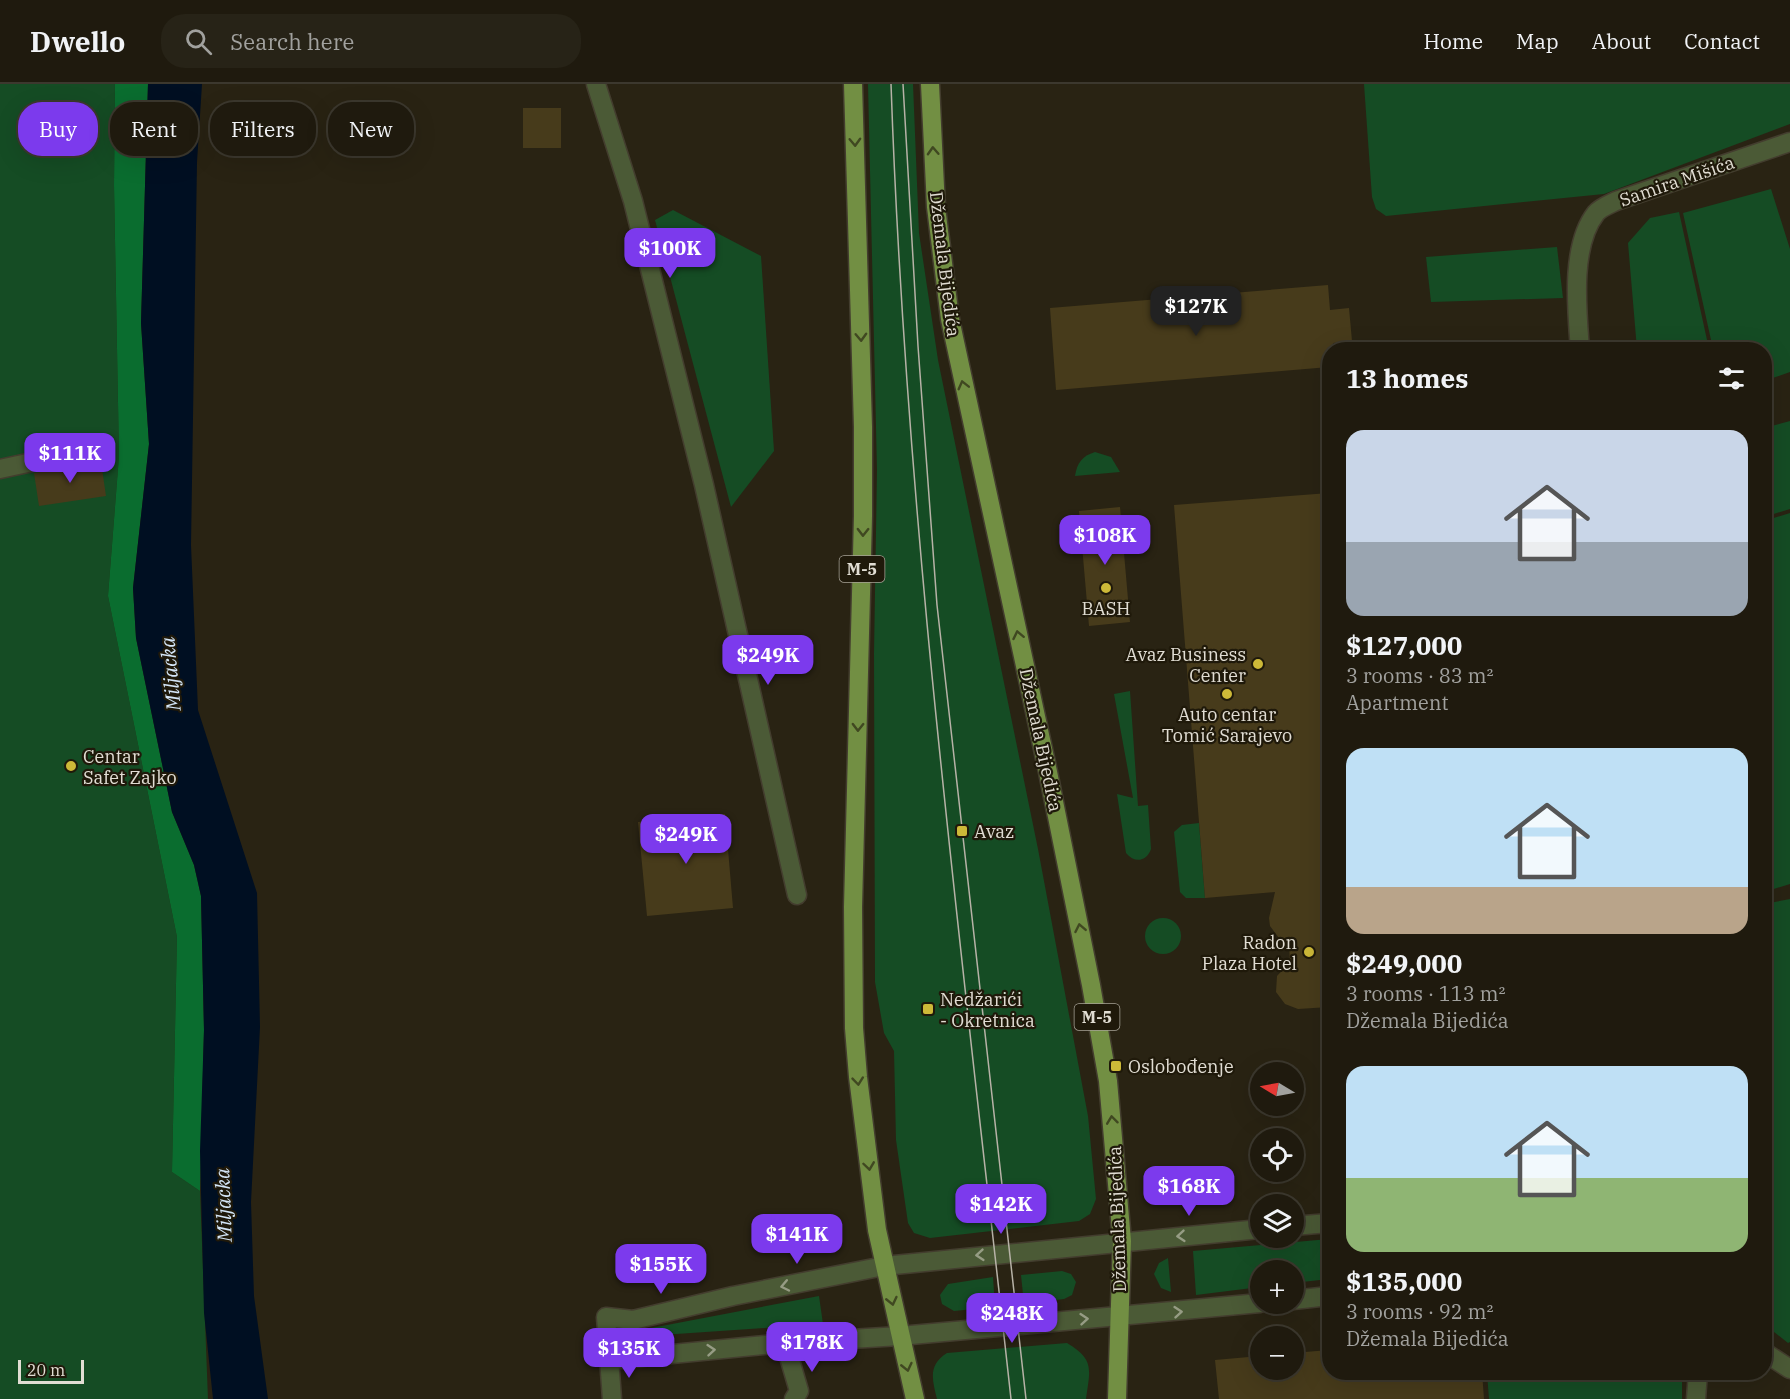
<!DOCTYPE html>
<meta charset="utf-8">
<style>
body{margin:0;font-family:"IBM Plex Serif",serif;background:#272317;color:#f1f3f6;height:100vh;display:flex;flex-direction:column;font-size:22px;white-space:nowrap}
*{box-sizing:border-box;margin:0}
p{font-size:20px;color:#a1a19e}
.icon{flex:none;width:33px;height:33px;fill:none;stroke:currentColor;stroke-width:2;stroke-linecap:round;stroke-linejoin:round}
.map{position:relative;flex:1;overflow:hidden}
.sheet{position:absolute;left:1322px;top:258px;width:450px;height:1038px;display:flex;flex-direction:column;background:#1f1a0e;border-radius:24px;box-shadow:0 6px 24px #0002,0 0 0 2px #3c382e}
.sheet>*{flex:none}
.guide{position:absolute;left:18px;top:18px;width:570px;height:54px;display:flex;gap:12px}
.needle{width:39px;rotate:280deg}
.fabs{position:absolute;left:1250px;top:978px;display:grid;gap:12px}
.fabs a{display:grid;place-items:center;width:54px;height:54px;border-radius:50%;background:#1f1a0e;box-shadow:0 6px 24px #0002,0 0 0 2px #3c382e;font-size:30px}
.scale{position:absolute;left:18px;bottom:15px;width:66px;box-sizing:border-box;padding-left:6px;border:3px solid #e1ddd3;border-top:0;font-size:16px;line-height:21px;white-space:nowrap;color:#e1ddd3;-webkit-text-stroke:4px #1f190a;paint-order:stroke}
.price{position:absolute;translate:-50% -51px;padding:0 14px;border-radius:12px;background:#7c3aed;color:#fff;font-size:20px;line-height:39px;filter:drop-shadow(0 2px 3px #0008)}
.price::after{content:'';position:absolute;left:50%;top:36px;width:18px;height:14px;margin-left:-9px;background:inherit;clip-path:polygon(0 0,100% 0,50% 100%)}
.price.current{background:#222;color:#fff}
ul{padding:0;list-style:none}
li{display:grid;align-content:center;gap:12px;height:318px;padding:0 24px}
li span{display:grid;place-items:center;height:186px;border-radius:18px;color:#555}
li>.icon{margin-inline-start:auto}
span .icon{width:108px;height:108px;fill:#fffc;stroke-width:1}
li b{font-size:26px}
h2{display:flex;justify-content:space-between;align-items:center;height:72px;padding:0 24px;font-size:26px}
.tag{padding:0 21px;border-radius:24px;background:#1f1a0e;box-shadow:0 6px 24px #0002,0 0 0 2px #3c382e;font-size:21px;line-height:54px}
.tag.current{background:#7c3aed;color:#fff}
header{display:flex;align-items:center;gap:36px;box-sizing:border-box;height:84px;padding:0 30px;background:#1f1a0e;border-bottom:2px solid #3c382e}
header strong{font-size:28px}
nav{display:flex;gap:33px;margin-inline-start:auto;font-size:21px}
.search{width:420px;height:54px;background:#272317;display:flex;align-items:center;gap:15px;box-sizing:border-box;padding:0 21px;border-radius:24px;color:#a1a19e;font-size:22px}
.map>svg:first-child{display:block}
</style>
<header>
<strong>Dwello</strong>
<div class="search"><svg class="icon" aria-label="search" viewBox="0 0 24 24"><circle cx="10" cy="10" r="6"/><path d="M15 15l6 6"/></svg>Search here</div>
<nav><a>Home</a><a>Map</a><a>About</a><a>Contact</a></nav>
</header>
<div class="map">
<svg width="1790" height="1315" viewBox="0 0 1790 1315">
<rect width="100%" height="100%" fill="#292313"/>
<!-- green -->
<g fill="#154c24">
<path d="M 0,0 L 115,0 L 114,101 L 119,372 L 108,512 L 177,853 L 172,1088 L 200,1107 L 208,1315 L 0,1315 Z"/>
<path d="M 868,0 L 913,0 L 919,149 L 938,276 L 1038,765 L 1088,1032 L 1096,1115 L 1090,1130 L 1079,1137 L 930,1154 L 914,1149 L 908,1139 L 896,1056 L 894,967 L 884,949 L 875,898 L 874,570 L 877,386 Z"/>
<path d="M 1364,0 L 1790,0 L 1790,40 L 1604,110 L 1386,132 L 1376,125 L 1372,113 Z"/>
<path d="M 1771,105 L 1790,165 L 1790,288 L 1764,297 L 1764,266 L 1713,265 L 1683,129 Z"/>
<path d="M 673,126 L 761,172 L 774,367 L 731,423 L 655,136 Z"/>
<path d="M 1679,128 L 1709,265 L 1637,265 L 1628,159 L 1650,134 Z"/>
<path d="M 1557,163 L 1563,214 L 1431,218 L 1426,173 Z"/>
<path d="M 1790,337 L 1790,425 L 1764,433 L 1764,344 Z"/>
<path d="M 1095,368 L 1111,373 L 1120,388 L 1075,392 C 1077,379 1082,372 1095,368 Z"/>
<path d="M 1790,429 L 1790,800 L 1764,808 L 1764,437 Z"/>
<path d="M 1130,607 L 1138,722 L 1148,721 L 1151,765 C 1147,777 1135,780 1126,769 L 1117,710 L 1133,714 L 1114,610 Z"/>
<path d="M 1199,739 L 1205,814 L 1186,814 L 1180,808 L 1174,748 L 1182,741 Z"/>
<path d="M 1790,815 L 1790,1258 L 1788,1259 L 1764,1240 L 1764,820 Z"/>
<circle cx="1163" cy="852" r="18"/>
<path d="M 1329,1155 L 1329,1195 L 1293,1199 L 1293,1186 L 1260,1186 L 1260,1203 L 1196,1211 L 1193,1167 Z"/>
<path d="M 1168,1174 L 1171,1208 L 1161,1204 L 1154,1190 L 1159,1179 Z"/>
<path d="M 1062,1187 L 1071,1190 L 1076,1198 L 1072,1211 L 1064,1215 L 1024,1220 L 1021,1191 Z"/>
<path d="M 993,1193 L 995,1223 L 954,1227 L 942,1220 L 940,1211 L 948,1200 Z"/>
<path d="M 819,1212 L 823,1240 L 647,1252 L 646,1245 Z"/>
<path d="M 1067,1259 C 1095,1276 1090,1285 1086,1315 L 937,1315 C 932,1295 928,1281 947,1269 Z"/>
<path d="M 1487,1289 L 1682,1289 L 1682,1315 L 1489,1315 Z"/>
</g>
<!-- forest -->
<path fill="#0a6d2f" d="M 115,0 L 148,0 L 141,239 L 149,360 L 133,504 L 136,554 L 172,728 L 194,781 L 201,812 L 204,946 L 200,1107 L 172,1088 L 177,853 L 108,512 L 119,372 L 114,101 Z"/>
<!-- water -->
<path fill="#000f22" d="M 148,0 L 202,0 L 197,78 L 191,461 L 198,626 L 257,809 L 260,943 L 251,1118 L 254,1212 L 268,1315 L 213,1315 L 204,1229 L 200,1067 L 204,946 L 201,812 L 194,781 L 172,728 L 136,554 L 133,504 L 149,360 L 141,239 Z"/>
<!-- building -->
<g fill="#473b1b">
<rect x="523" y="24" width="38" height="40"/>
<path d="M 1328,201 L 1330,226 L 1349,224 L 1352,257 L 1333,259 L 1334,266 L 1329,266 L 1329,283 L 1056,306 L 1050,224 Z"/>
<path d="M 101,378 L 106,412 L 39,422 L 34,389 Z"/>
<path d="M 1329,409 L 1329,923 L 1298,925 L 1285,920 L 1276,908 L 1277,892 L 1290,878 L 1289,860 L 1279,854 L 1270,842 L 1269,834 L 1275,808 L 1205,814 L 1174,421 Z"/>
<path d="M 1120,423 L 1130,538 L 1089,542 L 1079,427 Z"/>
<path d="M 725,730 L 733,824 L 647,832 L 638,738 Z"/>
<path d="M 1329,1266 L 1329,1288 L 1482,1288 L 1484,1315 L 1219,1315 L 1215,1276 L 1260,1272 L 1260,1286 L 1293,1286 L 1293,1269 Z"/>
</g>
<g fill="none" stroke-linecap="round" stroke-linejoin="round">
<defs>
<g id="minor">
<path d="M 596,0 L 633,117 L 704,401 L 797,811"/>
<path d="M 1580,266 C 1577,226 1570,162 1596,129 C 1600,124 1610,120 1616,117 L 1790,58"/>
<path d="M 0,385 L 92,365"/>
<path d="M 1293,1142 L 1329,1139"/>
<path d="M 1293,1216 L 1329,1212"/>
<path d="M 785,1259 L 799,1307 L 794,1315"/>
<path d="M 1764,1268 L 1790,1285"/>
<path d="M 611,1276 L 785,1259 L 900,1252 L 1260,1219"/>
<path d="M 612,1315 L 606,1233 L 633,1236 L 733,1212 L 884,1182 L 1260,1145"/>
<path d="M 1696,1315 L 1698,1288"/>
</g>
<g id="major">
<path d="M 853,0 L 863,343 L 863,432 L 853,823 L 854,944 L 858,993 L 877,1146 L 915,1315"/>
<path d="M 930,0 L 936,123 L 950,235 L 1048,688 L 1091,901 L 1108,997 L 1122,1157 L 1117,1315"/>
</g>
</defs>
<!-- minor casing -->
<use href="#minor" stroke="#433d2e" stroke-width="21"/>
<!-- major casing -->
<use href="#major" stroke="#433d2e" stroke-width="21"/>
<!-- minor -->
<use href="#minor" stroke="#4b5a36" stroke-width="18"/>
<!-- major -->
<use href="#major" stroke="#728f43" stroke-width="18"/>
<!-- tram -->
<g stroke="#b7b2a7" stroke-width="1.5">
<path d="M 891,0 C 906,441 963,877 1011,1315"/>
<path d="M 903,0 L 918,262 L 937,521 L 1026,1315"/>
</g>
</g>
<!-- one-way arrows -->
<defs><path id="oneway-chevron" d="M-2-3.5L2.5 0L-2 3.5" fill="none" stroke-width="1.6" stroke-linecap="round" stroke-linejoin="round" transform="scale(1.5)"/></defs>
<g stroke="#404821">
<use href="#oneway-chevron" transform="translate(855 58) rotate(88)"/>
<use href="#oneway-chevron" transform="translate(933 67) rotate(-93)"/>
<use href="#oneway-chevron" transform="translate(861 253) rotate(88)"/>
<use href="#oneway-chevron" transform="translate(963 301) rotate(-104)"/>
<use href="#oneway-chevron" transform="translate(863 448) rotate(91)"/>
<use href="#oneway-chevron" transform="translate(1018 551) rotate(-102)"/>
<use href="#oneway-chevron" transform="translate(858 643) rotate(91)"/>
<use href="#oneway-chevron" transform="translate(1080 844) rotate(-101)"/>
<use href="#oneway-chevron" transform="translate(858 997) rotate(84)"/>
<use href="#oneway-chevron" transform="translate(1112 1036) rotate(-97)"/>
<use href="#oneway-chevron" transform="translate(869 1082) rotate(82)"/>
<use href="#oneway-chevron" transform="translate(892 1217) rotate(77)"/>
<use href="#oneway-chevron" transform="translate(907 1283) rotate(77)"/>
</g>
<g stroke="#969c84">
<use href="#oneway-chevron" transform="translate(1181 1152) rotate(175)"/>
<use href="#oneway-chevron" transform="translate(980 1171) rotate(175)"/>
<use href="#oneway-chevron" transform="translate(785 1202) rotate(168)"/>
<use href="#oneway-chevron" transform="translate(1178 1228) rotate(-5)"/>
<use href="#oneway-chevron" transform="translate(1084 1235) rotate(-5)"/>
<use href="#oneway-chevron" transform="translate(711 1266) rotate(-5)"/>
</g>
<!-- markers -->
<g fill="#cdb938" stroke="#1f190a" stroke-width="2">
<circle cx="1106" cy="504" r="6"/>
<circle cx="1258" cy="580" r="6"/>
<circle cx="1227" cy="610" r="6"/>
<circle cx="71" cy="682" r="6"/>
<rect x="956" y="741" width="12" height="12" rx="3"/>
<circle cx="1309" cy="868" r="6"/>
<rect x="922" y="919" width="12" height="12" rx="3"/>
<rect x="1110" y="976" width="12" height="12" rx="3"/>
</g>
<g text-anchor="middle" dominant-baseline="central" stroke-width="4.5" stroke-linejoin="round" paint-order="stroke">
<!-- shield labels -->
<g fill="#1f190a" stroke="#a7a297" stroke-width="1.5">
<rect x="839.5" y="472" width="45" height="26" rx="4.5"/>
<rect x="1074.5" y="920" width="45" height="26" rx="4.5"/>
</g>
<g font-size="16" font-weight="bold" fill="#e1ddd3">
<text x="862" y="485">M-5</text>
<text x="1097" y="933">M-5</text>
</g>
<!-- street labels -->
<g font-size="18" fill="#e1ddd3" stroke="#1f190a">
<text transform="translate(1677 97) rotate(-19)">Samira Mišića</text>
<text transform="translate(945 180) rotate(83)">Džemala Bijedića</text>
<text transform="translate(1041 656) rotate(78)">Džemala Bijedića</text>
<text transform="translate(1117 1135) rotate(-92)">Džemala Bijedića</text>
</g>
<!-- poi labels -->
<g font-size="18" fill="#e1ddd3" stroke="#1f190a" text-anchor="start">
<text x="1106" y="524" text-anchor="middle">BASH</text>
<text x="1246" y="570" text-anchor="end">Avaz Business<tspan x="1246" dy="21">Center</tspan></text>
<text x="1227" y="630" text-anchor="middle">Auto centar<tspan x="1227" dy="21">Tomić Sarajevo</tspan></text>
<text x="83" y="672">Centar<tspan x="83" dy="21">Safet Zajko</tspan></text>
<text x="974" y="747">Avaz</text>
<text x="1297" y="858" text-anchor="end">Radon<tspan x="1297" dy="21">Plaza Hotel</tspan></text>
<text x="940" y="915">Nedžarići<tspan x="940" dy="21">- Okretnica</tspan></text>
<text x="1128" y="982">Oslobođenje</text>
</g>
<!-- water labels -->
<g font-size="20" font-style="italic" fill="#d4e6f8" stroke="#1f190a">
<text transform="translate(170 590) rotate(-95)">Miljacka</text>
<text transform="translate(223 1121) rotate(-92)">Miljacka</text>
</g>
</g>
</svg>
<div class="fabs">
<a><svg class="needle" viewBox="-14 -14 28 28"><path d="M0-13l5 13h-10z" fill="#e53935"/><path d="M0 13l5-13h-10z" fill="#a1a19e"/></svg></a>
<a><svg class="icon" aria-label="locate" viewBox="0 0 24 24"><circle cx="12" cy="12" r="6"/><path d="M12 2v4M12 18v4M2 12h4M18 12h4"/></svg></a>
<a><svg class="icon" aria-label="layers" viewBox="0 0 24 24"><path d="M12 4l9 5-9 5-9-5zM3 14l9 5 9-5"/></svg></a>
<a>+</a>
<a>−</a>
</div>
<div class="scale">20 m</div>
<b class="price" style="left:670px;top:195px">$100K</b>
<b class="price current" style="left:1196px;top:253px">$127K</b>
<b class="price" style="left:70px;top:400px">$111K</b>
<b class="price" style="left:1105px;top:482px">$108K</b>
<b class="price" style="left:768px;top:602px">$249K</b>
<b class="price" style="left:686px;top:781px">$249K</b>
<b class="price" style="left:1189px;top:1133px">$168K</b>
<b class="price" style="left:1001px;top:1151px">$142K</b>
<b class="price" style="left:797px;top:1181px">$141K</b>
<b class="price" style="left:661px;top:1211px">$155K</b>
<b class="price" style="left:1012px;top:1260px">$248K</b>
<b class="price" style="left:812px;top:1289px">$178K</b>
<b class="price" style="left:629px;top:1295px">$135K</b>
<div class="guide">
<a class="tag current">Buy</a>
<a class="tag">Rent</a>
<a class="tag">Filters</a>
<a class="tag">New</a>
</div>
<section class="sheet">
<h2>13 homes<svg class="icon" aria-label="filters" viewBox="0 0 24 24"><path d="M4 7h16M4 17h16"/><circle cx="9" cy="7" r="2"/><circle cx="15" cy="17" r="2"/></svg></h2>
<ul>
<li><span style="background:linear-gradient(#c9d6e8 60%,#9aa5b1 0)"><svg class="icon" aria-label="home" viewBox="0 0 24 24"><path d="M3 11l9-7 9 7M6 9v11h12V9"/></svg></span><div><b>$127,000</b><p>3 rooms · 83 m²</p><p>Apartment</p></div></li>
<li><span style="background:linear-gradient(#bfe0f5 75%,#b9a48a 0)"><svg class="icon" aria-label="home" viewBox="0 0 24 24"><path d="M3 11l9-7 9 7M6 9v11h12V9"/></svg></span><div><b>$249,000</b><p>3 rooms · 113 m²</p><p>Džemala Bijedića</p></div></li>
<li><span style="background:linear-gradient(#bfe0f5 60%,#8fb573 0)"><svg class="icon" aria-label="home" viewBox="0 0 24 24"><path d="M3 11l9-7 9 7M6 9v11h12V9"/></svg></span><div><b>$135,000</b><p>3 rooms · 92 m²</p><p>Džemala Bijedića</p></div></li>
</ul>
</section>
</div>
